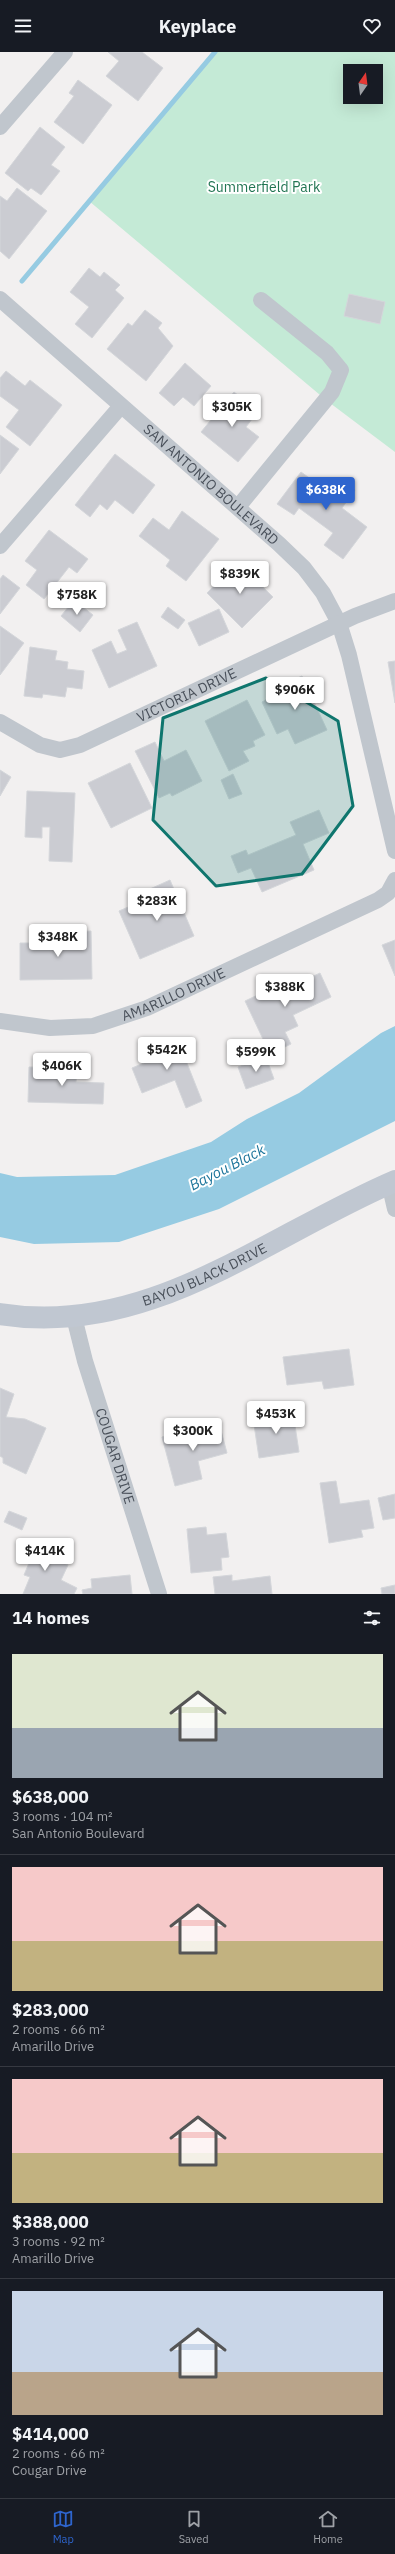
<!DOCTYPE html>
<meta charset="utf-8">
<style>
body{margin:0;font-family:"IBM Plex Sans",sans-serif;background:#20242c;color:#f1f3f6;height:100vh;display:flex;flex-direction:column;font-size:15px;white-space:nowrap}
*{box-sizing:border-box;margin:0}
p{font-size:13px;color:#9ea1a6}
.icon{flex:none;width:22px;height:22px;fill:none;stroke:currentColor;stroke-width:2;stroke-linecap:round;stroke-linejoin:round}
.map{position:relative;height:1542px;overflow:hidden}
.panel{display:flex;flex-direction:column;background:#171b24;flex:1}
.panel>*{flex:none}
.needle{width:26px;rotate:14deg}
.buttons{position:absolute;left:343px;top:12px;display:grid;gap:8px}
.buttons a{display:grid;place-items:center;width:40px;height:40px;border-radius:0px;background:#171b24;box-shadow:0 4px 16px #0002;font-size:20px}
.price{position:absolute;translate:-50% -34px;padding:0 9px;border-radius:4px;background:#fff;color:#222;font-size:13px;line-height:26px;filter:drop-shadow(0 1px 2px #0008)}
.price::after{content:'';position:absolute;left:50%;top:24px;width:12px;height:9px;margin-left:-6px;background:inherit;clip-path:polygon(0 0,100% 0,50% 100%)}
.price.active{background:#2e65ce;color:#fff}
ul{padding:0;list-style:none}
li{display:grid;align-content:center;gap:8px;height:212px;padding:0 12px}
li+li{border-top:1px solid #363941}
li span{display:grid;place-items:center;height:124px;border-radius:0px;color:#555}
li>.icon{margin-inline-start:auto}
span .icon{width:72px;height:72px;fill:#fffc;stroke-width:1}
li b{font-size:17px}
h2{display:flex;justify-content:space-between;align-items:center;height:48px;padding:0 12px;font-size:17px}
header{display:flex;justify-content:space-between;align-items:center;height:52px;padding:0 12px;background:#171b24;font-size:18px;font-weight:700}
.tabs{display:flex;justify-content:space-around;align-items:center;height:56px;border-top:1px solid #363941;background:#171b24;font-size:11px;color:#9ea1a6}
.tabs a{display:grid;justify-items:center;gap:2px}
.tabs .active{color:#2e65ce}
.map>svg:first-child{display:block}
</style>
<header><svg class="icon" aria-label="menu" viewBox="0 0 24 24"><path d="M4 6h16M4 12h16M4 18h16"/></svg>Keyplace<svg class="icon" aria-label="heart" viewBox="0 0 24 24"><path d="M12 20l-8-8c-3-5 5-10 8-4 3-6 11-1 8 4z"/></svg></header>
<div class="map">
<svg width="395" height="1542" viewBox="0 0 395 1542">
<rect width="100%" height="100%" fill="#f2f0f0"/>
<!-- green -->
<path fill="#c4ead6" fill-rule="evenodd" d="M 217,0 L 395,0 L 395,400 L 326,348 L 89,149 ZM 350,19 L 376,19 L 376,45 L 350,45 Z"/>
<!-- water -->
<path fill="#96cbe2" d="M 395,974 L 395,1069 L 219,1157 L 119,1190 L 34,1192 L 0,1185 L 0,1121 L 17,1125 L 115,1123 L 211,1090 L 247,1067 L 299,1041 L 381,981 Z"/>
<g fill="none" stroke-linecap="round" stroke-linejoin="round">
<!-- stream -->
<path stroke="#96cbe2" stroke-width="5" d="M 22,229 L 215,0"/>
</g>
<!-- building -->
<g fill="#cbccd2" stroke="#d4d6da">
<path d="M 108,0 L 142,0 L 163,16 L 138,49 L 106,24 L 119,9 Z"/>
<path d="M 78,28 L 112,53 L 83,92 L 54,70 L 74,44 L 69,41 Z"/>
<path d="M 40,75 L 65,95 L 51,113 L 60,119 L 41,143 L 31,136 L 28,139 L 5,121 Z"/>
<path d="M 17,136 L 47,159 L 9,207 L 0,199 L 0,144 L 7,149 Z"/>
<path d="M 89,216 L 100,225 L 104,220 L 120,233 L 115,238 L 124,246 L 92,286 L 75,272 L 89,255 L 70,240 Z"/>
<path d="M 349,242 L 385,250 L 380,272 L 344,264 Z"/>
<path d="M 145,258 L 162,271 L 158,276 L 173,294 L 146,329 L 107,297 L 128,271 L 132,274 Z"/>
<path d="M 185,311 L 211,334 L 194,354 L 183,345 L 174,354 L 159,341 Z"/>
<path d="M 6,319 L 25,334 L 30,328 L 62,353 L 30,394 L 6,375 L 19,358 L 0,344 L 0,326 Z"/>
<path d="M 234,340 L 250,353 L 244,360 L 252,367 L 246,375 L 259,385 L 238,410 L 201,380 Z"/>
<path d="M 0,383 L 19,397 L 0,422 Z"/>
<path d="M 115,402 L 155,433 L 133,462 L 115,448 L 107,458 L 100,452 L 90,465 L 75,453 Z"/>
<path d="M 301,420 L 329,440 L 340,426 L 355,438 L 342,456 L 367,475 L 343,507 L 324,493 L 333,481 L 299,456 L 294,463 L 277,452 Z"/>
<path d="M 182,459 L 219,487 L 186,529 L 166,514 L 170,508 L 139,484 L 153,466 L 169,478 Z"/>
<path d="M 49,478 L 88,507 L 77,521 L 69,515 L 44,547 L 26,533 L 37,518 L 25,509 Z"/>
<path d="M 237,510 L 273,545 L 242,576 L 207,541 Z"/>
<path d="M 3,523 L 20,536 L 0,562 L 0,527 Z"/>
<path d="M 74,548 L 93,563 L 80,580 L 61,564 Z"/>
<path d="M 168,555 L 185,568 L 178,577 L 161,565 Z"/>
<path d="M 219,557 L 229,580 L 199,594 L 188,571 Z"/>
<path d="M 137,570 L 157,614 L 109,636 L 92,598 L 111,589 L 117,602 L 127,598 L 118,578 Z"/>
<path d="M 0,574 L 24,591 L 0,623 Z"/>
<path d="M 30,595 L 57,599 L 55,608 L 68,610 L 67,617 L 84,619 L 82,637 L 67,635 L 65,645 L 43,642 L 42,646 L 24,644 Z"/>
<path d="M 395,609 L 395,651 L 388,610 Z"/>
<path d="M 302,624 L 327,678 L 295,692 L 288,677 L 277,682 L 262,650 L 275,643 L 273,637 Z"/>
<path d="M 247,648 L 265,683 L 253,689 L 255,694 L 243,699 L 249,709 L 229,719 L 205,669 Z"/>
<path d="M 155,690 L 164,709 L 186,698 L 202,729 L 172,744 L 170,741 L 159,746 L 135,699 Z"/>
<path d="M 130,711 L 152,756 L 111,776 L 88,731 Z"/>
<path d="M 0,718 L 11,725 L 0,744 Z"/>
<path d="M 233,722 L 242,742 L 229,747 L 221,728 Z"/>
<path d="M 27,739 L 75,741 L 72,810 L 49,809 L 50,775 L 42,775 L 42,786 L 25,785 Z"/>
<path d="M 319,758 L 329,781 L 303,792 L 314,818 L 262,840 L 251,816 L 238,821 L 231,804 L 246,798 L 248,803 L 296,783 L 290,770 Z"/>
<path d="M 170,828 L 194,884 L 140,907 L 119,859 L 140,850 L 142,855 L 155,849 L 150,837 Z"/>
<path d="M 91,879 L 92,927 L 20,928 L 20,891 L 56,891 L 56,880 Z"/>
<path d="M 395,888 L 395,924 L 382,893 Z"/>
<path d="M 320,921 L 331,945 L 293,963 L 298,974 L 285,980 L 291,992 L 270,1002 L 245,949 L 300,923 L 303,929 Z"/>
<path d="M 177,986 L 202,1049 L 186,1056 L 175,1028 L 142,1041 L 132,1016 L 144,1011 L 139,1001 Z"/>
<path d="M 266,1005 L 274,1027 L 246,1037 L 238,1015 Z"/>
<path d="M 29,1015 L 77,1016 L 76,1030 L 104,1031 L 103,1052 L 28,1050 Z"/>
<path d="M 349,1297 L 354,1333 L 324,1337 L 322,1329 L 287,1333 L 283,1305 Z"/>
<path d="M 0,1336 L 14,1342 L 6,1365 L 25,1367 L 46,1376 L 26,1422 L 3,1411 L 3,1406 L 0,1404 Z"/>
<path d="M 293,1360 L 299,1400 L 259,1406 L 253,1366 Z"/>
<path d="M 219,1371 L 227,1401 L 198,1409 L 202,1427 L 175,1434 L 162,1385 Z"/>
<path d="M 336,1429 L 340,1452 L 369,1448 L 374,1476 L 361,1478 L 363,1485 L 329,1491 L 320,1431 Z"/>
<path d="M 395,1442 L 395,1466 L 383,1468 L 378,1446 Z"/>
<path d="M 9,1459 L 27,1466 L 22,1478 L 4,1470 Z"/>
<path d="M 206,1475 L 207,1483 L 226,1481 L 229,1505 L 221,1506 L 222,1518 L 191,1521 L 187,1477 Z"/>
<path d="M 33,1488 L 56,1498 L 52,1506 L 68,1513 L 61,1528 L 77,1536 L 74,1542 L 23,1542 L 30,1525 L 24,1523 L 29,1511 L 23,1509 Z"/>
<path d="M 130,1523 L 132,1542 L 83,1542 L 82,1538 L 92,1536 L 91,1527 Z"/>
<path d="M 232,1523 L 232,1529 L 270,1524 L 272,1542 L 215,1542 L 213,1525 Z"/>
<path d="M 395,1533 L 395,1542 L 382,1542 L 381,1536 Z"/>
</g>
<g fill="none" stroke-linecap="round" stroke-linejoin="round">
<!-- street -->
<g stroke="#c0c6cd" stroke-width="16">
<path d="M 0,75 L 65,0"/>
<path id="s1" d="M 0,247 L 279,492 L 304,516 L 323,541 L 339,571 L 349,603 L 395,799"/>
<path d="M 238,455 L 332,340 L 341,318 L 327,301 L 261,248"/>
<path d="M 0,494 L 121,354"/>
<path id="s2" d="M 0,670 L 40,693 L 60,698 L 80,693 L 355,564 L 395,549"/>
<path id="s3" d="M 0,969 L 50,976 L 93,974 L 147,956 L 378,848 L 388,841 L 395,828"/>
<path d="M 389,1131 L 395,1157"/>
<path id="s4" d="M 74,1265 L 85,1309 L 159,1542"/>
</g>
<!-- secondary -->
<path stroke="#c0c7d1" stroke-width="22" id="s5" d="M 0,1262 C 149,1286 266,1184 395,1129"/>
</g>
<!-- marked area -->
<path fill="#0f766e" fill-opacity="0.2" stroke="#0f766e" stroke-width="3" stroke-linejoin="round" d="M 266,626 L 338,669 L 353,754 L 302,822 L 216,834 L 153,768 L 163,666 Z"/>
<g text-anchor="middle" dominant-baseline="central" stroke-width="4" stroke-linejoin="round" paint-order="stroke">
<!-- park labels -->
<g font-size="14" fill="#227553" stroke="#fff">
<text x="264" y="135">Summerfield Park</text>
</g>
<!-- street labels -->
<g font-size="14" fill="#4a515b" stroke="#fff">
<text stroke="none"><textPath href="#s1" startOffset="281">SAN ANTONIO BOULEVARD</textPath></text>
<text stroke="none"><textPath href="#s2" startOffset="205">VICTORIA DRIVE</textPath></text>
<text stroke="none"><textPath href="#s3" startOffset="180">AMARILLO DRIVE</textPath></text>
<text stroke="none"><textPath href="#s5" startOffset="212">BAYOU BLACK DRIVE</textPath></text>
<text stroke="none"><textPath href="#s4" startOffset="145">COUGAR DRIVE</textPath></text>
</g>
<!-- water labels -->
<g font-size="15" font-style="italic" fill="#1d759b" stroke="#fff">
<text transform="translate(227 1115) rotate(-27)">Bayou Black</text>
</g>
</g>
</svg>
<div class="buttons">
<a><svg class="needle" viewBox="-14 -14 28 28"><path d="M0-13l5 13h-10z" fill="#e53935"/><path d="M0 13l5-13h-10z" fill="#9ea1a6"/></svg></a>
</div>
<b class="price" style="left:232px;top:376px">$305K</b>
<b class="price active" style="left:326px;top:459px">$638K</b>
<b class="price" style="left:240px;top:543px">$839K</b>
<b class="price" style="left:77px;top:564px">$758K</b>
<b class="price" style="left:295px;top:659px">$906K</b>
<b class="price" style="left:157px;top:870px">$283K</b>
<b class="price" style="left:58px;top:906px">$348K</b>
<b class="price" style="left:285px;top:956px">$388K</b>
<b class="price" style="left:167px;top:1019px">$542K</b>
<b class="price" style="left:256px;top:1021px">$599K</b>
<b class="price" style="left:62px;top:1035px">$406K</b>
<b class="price" style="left:276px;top:1383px">$453K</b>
<b class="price" style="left:193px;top:1400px">$300K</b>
<b class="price" style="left:45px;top:1520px">$414K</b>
</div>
<section class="panel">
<h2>14 homes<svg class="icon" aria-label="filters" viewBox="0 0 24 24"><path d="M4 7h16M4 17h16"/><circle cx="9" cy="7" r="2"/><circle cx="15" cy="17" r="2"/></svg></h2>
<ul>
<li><span style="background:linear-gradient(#dfe7d0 60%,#9aa5b1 0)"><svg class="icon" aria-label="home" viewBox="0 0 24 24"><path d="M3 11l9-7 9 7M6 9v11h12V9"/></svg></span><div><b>$638,000</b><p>3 rooms · 104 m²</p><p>San Antonio Boulevard</p></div></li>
<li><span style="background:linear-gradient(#f6c9c9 60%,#c2b280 0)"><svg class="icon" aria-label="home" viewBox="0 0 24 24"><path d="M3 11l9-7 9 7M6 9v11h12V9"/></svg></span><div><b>$283,000</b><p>2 rooms · 66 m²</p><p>Amarillo Drive</p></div></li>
<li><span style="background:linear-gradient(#f6c9c9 60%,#c2b280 0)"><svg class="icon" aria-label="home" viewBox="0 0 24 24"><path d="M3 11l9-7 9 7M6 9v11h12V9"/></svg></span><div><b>$388,000</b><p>3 rooms · 92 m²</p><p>Amarillo Drive</p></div></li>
<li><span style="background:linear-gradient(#c9d6e8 65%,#b9a48a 0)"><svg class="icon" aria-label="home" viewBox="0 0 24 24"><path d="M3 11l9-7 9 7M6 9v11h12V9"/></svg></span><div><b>$414,000</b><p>2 rooms · 66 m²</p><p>Cougar Drive</p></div></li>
</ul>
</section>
<nav class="tabs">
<a class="active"><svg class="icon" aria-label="map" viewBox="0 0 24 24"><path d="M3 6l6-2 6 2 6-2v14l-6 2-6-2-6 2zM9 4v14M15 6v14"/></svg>Map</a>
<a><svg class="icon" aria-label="saved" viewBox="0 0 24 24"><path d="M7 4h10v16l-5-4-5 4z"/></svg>Saved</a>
<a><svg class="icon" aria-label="home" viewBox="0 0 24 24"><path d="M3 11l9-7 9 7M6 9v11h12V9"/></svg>Home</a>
</nav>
